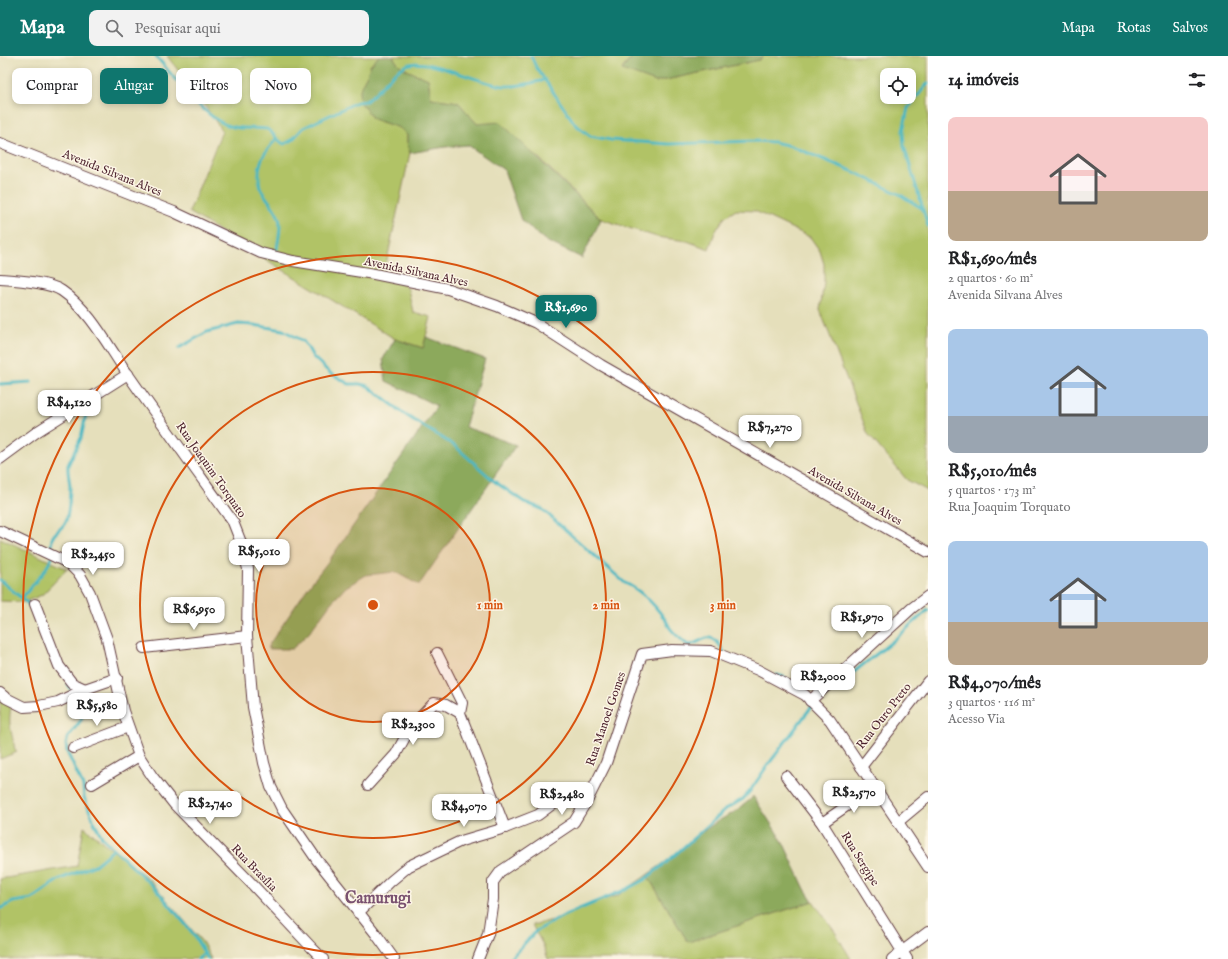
<!DOCTYPE html>
<html lang="pt">
<meta charset="utf-8">
<style>
body{margin:0;font-family:"IM FELL English",serif;background:#f2f2f2;color:#202124;height:100vh;display:flex;flex-direction:column;font-size:15px;white-space:nowrap}
*{box-sizing:border-box;margin:0}
p{font-size:13px;color:#757577}
.icon{flex:none;width:22px;height:22px;fill:none;stroke:currentColor;stroke-width:2;stroke-linecap:round;stroke-linejoin:round}
.map{position:relative;flex:1;overflow:hidden}
.drawer{display:flex;flex-direction:column;background:#fff;width:300px}
.drawer>*{flex:none}
.banner{position:absolute;left:12px;top:12px;width:380px;height:36px;display:flex;gap:8px}
.controls{position:absolute;left:880px;top:12px;display:grid;gap:8px}
.controls a{display:grid;place-items:center;width:36px;height:36px;border-radius:8px;background:#fff;box-shadow:0 2px 6px #0003;font-size:20px}
.price{position:absolute;translate:-50% -34px;padding:0 9px;border-radius:8px;background:#fff;color:#222;font-size:13px;line-height:26px;filter:drop-shadow(0 1px 2px #0008)}
.price::after{content:'';position:absolute;left:50%;top:24px;width:12px;height:9px;margin-left:-6px;background:inherit;clip-path:polygon(0 0,100% 0,50% 100%)}
.price.current{background:#0f766e;color:#fff}
ul{padding:0;list-style:none}
li{display:grid;align-content:center;gap:8px;height:212px;padding:0 20px}
li span{display:grid;place-items:center;height:124px;border-radius:8px;color:#555}
li>.icon{margin-inline-start:auto}
span .icon{width:72px;height:72px;fill:#fffc;stroke-width:1}
li b{font-size:17px}
h2{display:flex;justify-content:space-between;align-items:center;height:48px;padding:0 20px;font-size:17px}
.tag{padding:0 14px;border-radius:8px;background:#fff;box-shadow:0 2px 6px #0003;font-size:14px;line-height:36px}
.tag.current{background:#0f766e;color:#fff}
header{display:flex;align-items:center;gap:24px;box-sizing:border-box;height:56px;padding:0 20px;background:#0f766e;color:#fff}
header strong{font-size:19px}
nav{display:flex;gap:22px;margin-inline-start:auto;font-size:14px}
.search{width:280px;height:36px;background:#f2f2f2;display:flex;align-items:center;gap:10px;box-sizing:border-box;padding:0 14px;border-radius:8px;color:#757577;font-size:15px}
main{display:flex;flex:1;min-height:0}
.map>svg:first-child{display:block}
</style>
<header>
<strong>Mapa</strong>
<div class="search"><svg class="icon" aria-label="search" viewBox="0 0 24 24"><circle cx="10" cy="10" r="6"/><path d="M15 15l6 6"/></svg>Pesquisar aqui</div>
<nav><a>Mapa</a><a>Rotas</a><a>Salvos</a></nav>
</header>
<main>
<div class="map">
<svg width="928" height="903" viewBox="0 0 928 903">
<rect width="100%" height="100%" fill="#fcf5e5"/>
<filter id="ink" filterUnits="userSpaceOnUse"><feTurbulence type="fractalNoise" baseFrequency=".025" numOctaves="2"/><feDisplacementMap in="SourceGraphic" scale="8" xChannelSelector="R" yChannelSelector="G"/><feConvolveMatrix kernelMatrix="1 2 1 2 8 2 1 2 1" color-interpolation-filters="sRGB"/></filter>
<filter id="wash" filterUnits="userSpaceOnUse"><feTurbulence type="fractalNoise" baseFrequency=".012" numOctaves="4" result="noise"/><feDisplacementMap in="SourceGraphic" scale="16" xChannelSelector="R" yChannelSelector="G"/><feGaussianBlur stdDeviation="0.9" result="paint"/><feColorMatrix in="noise" values="0 0 0 0 0 0 0 0 0 0 0 0 0 0 0 0 0 1.4 0 .05"/><feComposite in="paint" operator="in"/></filter>
<g filter="url(#wash)">
<rect width="100%" height="100%" fill="#e5dfbb"/>
<!-- green -->
<g fill="#b1c366" stroke="#7e7148" fill-rule="evenodd">
<path d="M 167,0 L 379,0 L 370,10 L 367,19 L 362,28 L 361,47 L 373,63 L 400,72 L 407,79 L 407,86 L 410,97 L 384,218 L 404,229 L 408,233 L 413,256 L 431,261 L 423,292 L 395,283 L 189,156 L 222,75 L 200,42 Z"/>
<path d="M 393,0 L 633,0 L 622,13 L 656,26 L 759,4 L 764,0 L 928,0 L 928,435 L 907,424 L 868,378 L 820,254 L 824,226 L 824,208 L 820,195 L 810,181 L 755,155 L 736,154 L 725,161 L 715,176 L 709,193 L 687,185 L 657,181 L 601,163 L 538,101 L 477,68 L 458,46 L 431,42 L 428,23 C 415,17 399,14 393,0 ZM 887,19 L 909,19 L 909,41 L 887,41 Z"/>
<path d="M 0,482 L 67,513 L 42,539 L 24,546 L 0,545 Z"/>
<path d="M 0,630 C 18,643 8,651 10,669 C 11,677 14,686 15,694 L 17,696 L 0,703 Z"/>
<path d="M 84,771 L 150,824 L 203,887 L 211,903 L 0,903 L 0,823 L 77,810 Z"/>
<path d="M 647,819 L 688,886 L 813,845 L 835,876 L 851,903 L 548,903 L 543,889 L 532,869 L 553,864 L 599,845 L 617,840 Z"/>
</g>
<!-- forest -->
<g fill="#8ca95b" stroke="#6b6443">
<path d="M 379,0 L 393,0 C 399,14 415,17 428,23 L 431,42 L 458,46 L 477,68 L 500,66 L 601,163 L 582,202 L 546,185 L 521,164 L 504,114 L 468,89 L 445,91 L 410,97 L 407,86 L 407,79 L 400,72 L 373,63 L 361,47 L 359,37 L 362,28 L 367,19 L 370,10 Z"/>
<path d="M 633,0 L 764,0 L 759,4 L 656,26 L 622,14 Z"/>
<path d="M 426,281 L 485,303 L 465,371 L 516,389 L 419,529 L 395,516 L 366,519 L 346,531 L 330,548 L 309,577 L 292,593 L 269,593 L 268,590 L 309,530 L 330,503 L 437,350 L 386,325 L 383,303 L 395,283 L 423,292 Z"/>
<path d="M 753,740 L 783,786 L 805,833 L 813,845 L 688,886 L 647,819 L 675,799 L 692,783 L 718,765 L 736,755 L 751,743 Z"/>
</g>
<g fill="none" stroke-linecap="round" stroke-linejoin="round">
<!-- stream -->
<g stroke="#49b7c2" stroke-width="3">
<path d="M 156,0 C 173,20 205,63 230,70 C 241,74 255,71 267,73 C 274,77 276,84 284,88 L 292,84 L 303,72 L 357,46 L 366,45 C 381,34 390,17 407,9 C 425,0 483,29 505,30 C 519,31 531,27 544,24"/>
<path d="M 531,0 L 536,11 L 575,68 L 590,80 L 611,84 L 669,88 L 754,85 L 774,86 L 791,90 L 852,115 L 899,138 L 923,153"/>
<path d="M 928,27 L 908,52 L 903,75 L 904,90 L 928,170"/>
<path d="M 276,83 C 266,95 258,104 259,121 C 259,125 259,130 261,133 C 266,143 275,151 279,162 C 282,172 278,183 277,193"/>
<path d="M 179,292 L 207,276 L 238,268 L 254,269 L 283,274 L 303,285 L 308,292 L 313,301 L 330,317 L 349,328 L 360,328 L 368,330 L 407,360 L 455,390 L 494,425 L 524,446 L 542,453 L 625,527 C 640,534 654,548 664,562 C 667,565 668,569 670,572 C 675,579 682,584 688,589 C 699,589 707,575 717,586 C 720,589 722,593 724,596"/>
<path d="M 0,328 L 31,326"/>
<path d="M 52,496 C 48,472 63,478 67,462 C 69,452 70,441 70,431 C 70,424 67,417 68,409 L 81,382 L 86,358 L 93,347"/>
<path d="M 0,524 L 32,551"/>
<path d="M 22,542 L 45,514 L 52,502"/>
<path d="M 777,619 L 784,621 L 791,626"/>
<path d="M 68,628 L 83,657 L 81,664 L 68,681 L 66,688 L 67,696 L 83,730 L 84,741 L 94,766 L 102,781 L 120,799 L 156,833 L 191,875 L 208,903"/>
<path d="M 821,642 L 893,585 L 928,554"/>
<path d="M 0,853 L 13,846 L 32,843 L 58,824 L 95,809 L 114,793"/>
<path d="M 198,903 L 204,898"/>
<path d="M 510,903 L 536,875 L 565,859 L 627,833 L 644,824 L 667,806 L 726,753 L 743,743 L 750,735 L 765,713 L 812,650"/>
</g>
</g>
</g>
<g filter="url(#ink)">
<g fill="none" stroke-linecap="round" stroke-linejoin="round">
<defs>
<g id="minor">
<path d="M 0,87 L 174,156 L 261,197 L 293,205 L 374,218 L 448,233 L 497,250 L 536,267 L 601,309 L 928,496"/>
<path d="M 0,223 C 16,224 49,226 62,235 C 91,255 109,292 129,320 C 163,369 198,417 233,466 L 242,489 L 248,513 L 247,580 L 253,651 L 264,707 L 271,731 L 282,753 L 317,804 L 376,878 L 394,903"/>
<path d="M 0,403 L 38,375 L 128,318"/>
<path d="M 0,475 L 68,507 L 80,519 L 90,537 L 107,583 L 123,655 L 139,700 L 152,720 L 174,748 L 251,827 L 312,892 L 323,903"/>
<path d="M 35,548 L 59,610 L 72,627 L 85,633"/>
<path d="M 144,592 L 247,580"/>
<path d="M 437,597 L 462,647 L 460,657 L 505,772"/>
<path d="M 0,637 L 6,642 L 24,651 L 39,650 L 58,646 L 85,633 L 117,622"/>
<path d="M 810,645 L 912,552 L 928,540"/>
<path d="M 73,692 L 128,671"/>
<path d="M 861,711 L 928,625"/>
<path d="M 786,720 L 822,767 L 907,903"/>
<path d="M 92,728 L 139,700"/>
<path d="M 368,729 L 396,698 L 410,672 L 434,647 L 446,649 L 460,657"/>
<path d="M 898,766 L 928,741"/>
<path d="M 822,767 L 874,731"/>
<path d="M 358,857 L 391,825 L 409,810 L 461,785 L 505,772 L 538,759 L 566,738 L 588,743"/>
<path d="M 478,903 L 488,878 L 493,843 L 493,826 L 501,815 L 574,766 L 588,743 L 606,707 L 642,598 L 672,594 L 711,595 L 758,614 L 805,639 L 830,664 L 928,811"/>
<path d="M 892,903 L 928,876"/>
</g>
</defs>
<!-- minor casing -->
<use href="#minor" stroke="#613c41" stroke-width="12"/>
<!-- minor -->
<use href="#minor" stroke="#fff" stroke-width="10"/>
</g>
</g>
<!-- distance rings -->
<circle cx="373" cy="549" r="117" fill="#d8530f" fill-opacity=".12"/>
<g fill="none" stroke="#d8530f" stroke-width="2">
<circle cx="373" cy="549" r="117"/>
<circle cx="373" cy="549" r="233"/>
<circle cx="373" cy="549" r="350"/>
</g>
<g text-anchor="middle" dominant-baseline="central" stroke-width="3" stroke-linejoin="round" paint-order="stroke">
<!-- street labels -->
<g font-size="12" fill="#4a1f2b" stroke="#fcf5e5">
<text transform="translate(112 117) rotate(22)">Avenida Silvana Alves</text>
<text transform="translate(416 216) rotate(12)">Avenida Silvana Alves</text>
<text transform="translate(211 414) rotate(55)">Rua Joaquim Torquato</text>
<text transform="translate(855 440) rotate(30)">Avenida Silvana Alves</text>
<text transform="translate(884 660) rotate(-52)">Rua Ouro Preto</text>
<text transform="translate(606 663) rotate(-71)">Rua Manoel Gomes</text>
<text transform="translate(860 803) rotate(58)">Rua Sergipe</text>
<text transform="translate(254 812) rotate(46)">Rua Brasília</text>
</g>
<!-- district labels -->
<g font-size="16" font-weight="bold" fill="#7a5270" stroke="#fcf5e5">
<text x="378" y="843">Camurugi</text>
</g>
</g>
<circle cx="373" cy="549" r="6" fill="#d8530f" stroke="#fcf5e5" stroke-width="2"/>
<g font-size="12" text-anchor="middle" font-weight="bold" fill="#d8530f" stroke="#fcf5e5" stroke-width="3" stroke-linejoin="round" paint-order="stroke">
<text x="490" y="553">1 min</text>
<text x="606" y="553">2 min</text>
<text x="723" y="553">3 min</text>
</g>
</svg>
<div class="controls">
<a><svg class="icon" aria-label="locate" viewBox="0 0 24 24"><circle cx="12" cy="12" r="6"/><path d="M12 2v4M12 18v4M2 12h4M18 12h4"/></svg></a>
</div>
<b class="price current" style="left:566px;top:273px">R$1,690</b>
<b class="price" style="left:69px;top:368px">R$4,120</b>
<b class="price" style="left:770px;top:393px">R$7,270</b>
<b class="price" style="left:259px;top:517px">R$5,010</b>
<b class="price" style="left:93px;top:520px">R$2,450</b>
<b class="price" style="left:194px;top:575px">R$6,950</b>
<b class="price" style="left:862px;top:583px">R$1,970</b>
<b class="price" style="left:823px;top:642px">R$2,000</b>
<b class="price" style="left:97px;top:671px">R$5,580</b>
<b class="price" style="left:413px;top:690px">R$2,300</b>
<b class="price" style="left:854px;top:758px">R$2,570</b>
<b class="price" style="left:562px;top:760px">R$2,480</b>
<b class="price" style="left:210px;top:769px">R$2,740</b>
<b class="price" style="left:464px;top:772px">R$4,070</b>
<div class="banner">
<a class="tag">Comprar</a>
<a class="tag current">Alugar</a>
<a class="tag">Filtros</a>
<a class="tag">Novo</a>
</div>
</div>
<section class="drawer">
<h2>14 imóveis<svg class="icon" aria-label="filters" viewBox="0 0 24 24"><path d="M4 7h16M4 17h16"/><circle cx="9" cy="7" r="2"/><circle cx="15" cy="17" r="2"/></svg></h2>
<ul>
<li><span style="background:linear-gradient(#f6c9c9 60%,#b9a48a 0)"><svg class="icon" aria-label="home" viewBox="0 0 24 24"><path d="M3 11l9-7 9 7M6 9v11h12V9"/></svg></span><div><b>R$1,690/mês</b><p>2 quartos · 60 m²</p><p>Avenida Silvana Alves</p></div></li>
<li><span style="background:linear-gradient(#a9c7e8 70%,#9aa5b1 0)"><svg class="icon" aria-label="home" viewBox="0 0 24 24"><path d="M3 11l9-7 9 7M6 9v11h12V9"/></svg></span><div><b>R$5,010/mês</b><p>5 quartos · 173 m²</p><p>Rua Joaquim Torquato</p></div></li>
<li><span style="background:linear-gradient(#a9c7e8 65%,#b9a48a 0)"><svg class="icon" aria-label="home" viewBox="0 0 24 24"><path d="M3 11l9-7 9 7M6 9v11h12V9"/></svg></span><div><b>R$4,070/mês</b><p>3 quartos · 116 m²</p><p>Acesso Via</p></div></li>
</ul>
</section>
</main>
